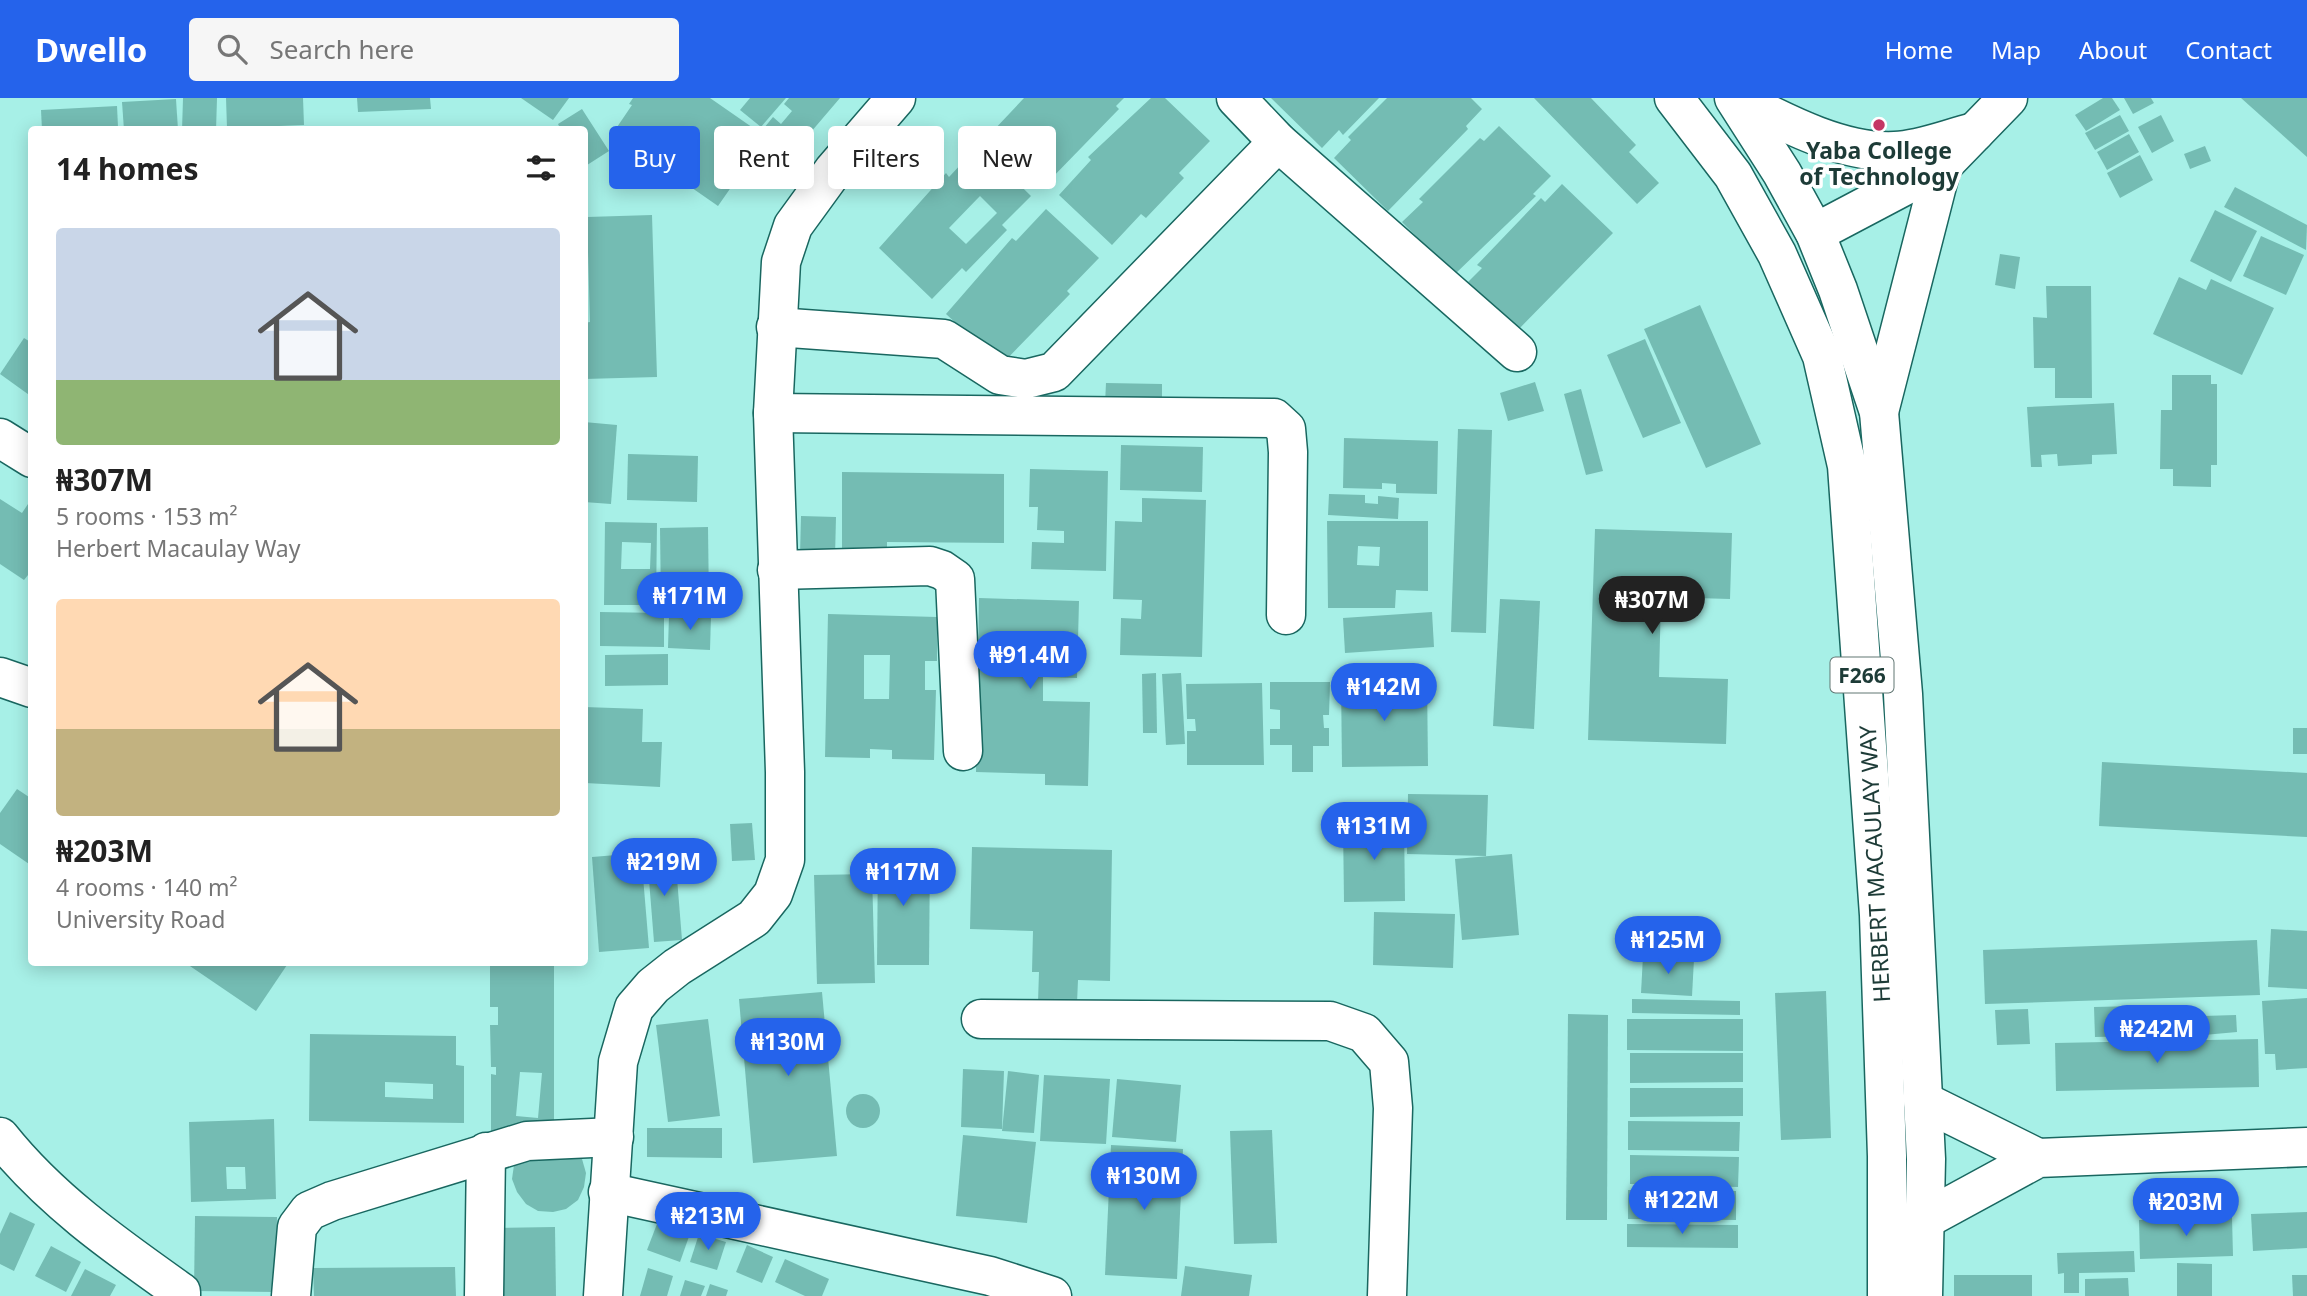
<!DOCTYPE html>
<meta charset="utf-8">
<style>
body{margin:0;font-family:"Noto Sans",sans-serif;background:#f6f6f6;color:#222;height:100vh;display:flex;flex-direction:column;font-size:26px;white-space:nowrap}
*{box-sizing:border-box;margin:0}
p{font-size:23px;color:#767676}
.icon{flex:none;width:38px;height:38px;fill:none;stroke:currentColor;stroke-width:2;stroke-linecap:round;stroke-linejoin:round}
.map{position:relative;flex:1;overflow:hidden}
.panel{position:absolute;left:28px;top:28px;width:560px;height:840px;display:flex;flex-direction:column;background:#fff;border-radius:7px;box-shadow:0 4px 18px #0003}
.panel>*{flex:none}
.hud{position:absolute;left:609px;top:28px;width:665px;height:63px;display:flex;gap:14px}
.price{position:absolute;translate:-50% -60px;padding:0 16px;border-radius:24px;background:#2563eb;color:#fff;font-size:23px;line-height:46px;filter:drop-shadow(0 2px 4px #0008)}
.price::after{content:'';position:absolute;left:50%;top:42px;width:21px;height:16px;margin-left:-10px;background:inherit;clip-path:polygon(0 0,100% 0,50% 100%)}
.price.active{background:#222;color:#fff}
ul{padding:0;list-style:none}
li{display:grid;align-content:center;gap:14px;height:371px;padding:0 28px}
li span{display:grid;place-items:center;height:217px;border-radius:7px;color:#555}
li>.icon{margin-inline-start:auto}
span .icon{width:126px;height:126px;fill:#fffc;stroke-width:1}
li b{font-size:30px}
h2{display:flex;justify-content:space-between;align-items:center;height:84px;padding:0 28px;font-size:30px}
.tag{padding:0 24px;border-radius:7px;background:#fff;box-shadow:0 4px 18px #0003;font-size:24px;line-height:63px}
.tag.active{background:#2563eb;color:#fff}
header{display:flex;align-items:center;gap:42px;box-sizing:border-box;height:98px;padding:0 35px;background:#2563eb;color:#fff}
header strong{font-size:33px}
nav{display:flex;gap:38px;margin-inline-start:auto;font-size:24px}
.search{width:490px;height:63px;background:#f6f6f6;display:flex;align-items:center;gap:18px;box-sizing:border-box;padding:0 24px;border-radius:7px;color:#767676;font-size:26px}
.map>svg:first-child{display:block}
</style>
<header>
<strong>Dwello</strong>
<div class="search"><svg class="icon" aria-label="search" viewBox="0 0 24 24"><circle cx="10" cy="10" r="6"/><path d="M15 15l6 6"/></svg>Search here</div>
<nav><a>Home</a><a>Map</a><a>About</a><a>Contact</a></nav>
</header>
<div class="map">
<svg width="2307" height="1198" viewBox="0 0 2307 1198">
<rect width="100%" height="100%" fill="#a7f0e7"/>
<!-- building -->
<g fill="#74bcb3" fill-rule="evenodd">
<path d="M 183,0 L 217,0 L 216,32 L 182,32 Z"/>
<path d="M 226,0 L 303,0 L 304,27 L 227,30 Z"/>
<path d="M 357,0 L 430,0 L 431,11 L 358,14 Z"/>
<path d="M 521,0 L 569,0 L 553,22 Z"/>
<path d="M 633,0 L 710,0 L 766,39 L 718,108 L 613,35 L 632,7 L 629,6 Z"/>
<path d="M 750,0 L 786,0 L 761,29 L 740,12 Z"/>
<path d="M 789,0 L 840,0 L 793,55 L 764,30 L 773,19 L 781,26 L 792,13 L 784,6 Z"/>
<path d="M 1024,0 L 1124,0 L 1116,8 L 1119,11 L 1047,85 L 992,34 Z"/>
<path d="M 1151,0 L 1165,0 L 1210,43 L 1179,75 L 1184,80 L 1146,120 L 1141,116 L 1112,147 L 1059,97 L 1091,62 L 1088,59 Z"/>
<path d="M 1271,0 L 1379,0 L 1343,37 L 1339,32 L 1322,50 Z"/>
<path d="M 1387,0 L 1471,0 L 1482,11 L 1466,28 L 1468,31 L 1388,113 L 1334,60 L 1351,42 L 1348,39 Z"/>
<path d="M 1534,0 L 1591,0 L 1636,47 L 1629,54 L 1659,85 L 1637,106 Z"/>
<path d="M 2103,0 L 2112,0 L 2120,12 L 2086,33 L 2075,17 Z"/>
<path d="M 2124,0 L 2151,0 L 2154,5 L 2133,16 Z"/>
<path d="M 2241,0 L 2307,0 L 2307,59 Z"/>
<path d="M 176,1 L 178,32 L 124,32 L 122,4 Z"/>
<path d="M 117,8 L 118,29 L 42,32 L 41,12 Z"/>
<path d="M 582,11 L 609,53 L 584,69 L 584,32 L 561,32 L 558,26 Z"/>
<path d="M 2120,17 L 2129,33 L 2095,52 L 2085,35 Z"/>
<path d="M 2161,17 L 2174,43 L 2152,55 L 2138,29 Z"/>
<path d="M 1499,28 L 1551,78 L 1533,96 L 1536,98 L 1454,177 L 1402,124 L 1423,104 L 1419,101 L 1480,40 L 1484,43 Z"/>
<path d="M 2129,36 L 2139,54 L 2107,72 L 2097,54 Z"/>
<path d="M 979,47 L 1031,98 L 1002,127 L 1007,132 L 966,174 L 962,170 L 932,201 L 879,150 L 946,75 L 949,79 ZM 980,98 L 997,115 L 966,146 L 949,130 Z"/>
<path d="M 2205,48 L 2211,63 L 2190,71 L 2184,56 Z"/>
<path d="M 2140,57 L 2153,82 L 2120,100 L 2107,75 Z"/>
<path d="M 1562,86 L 1613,135 L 1516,234 L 1466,186 L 1482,170 L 1477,167 L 1541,100 L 1545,104 Z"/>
<path d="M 2235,89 L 2307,127 L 2306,152 L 2224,109 Z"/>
<path d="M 1046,111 L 1099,160 L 1067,193 L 1070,196 L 1001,267 L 946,216 L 1012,140 L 1016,143 Z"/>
<path d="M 2215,112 L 2257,133 L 2231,184 L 2190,163 Z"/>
<path d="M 652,117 L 657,279 L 584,281 L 584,225 L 590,224 L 587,119 Z"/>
<path d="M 2261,138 L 2304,157 L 2286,197 L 2243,178 Z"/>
<path d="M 2000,156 L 2020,159 L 2015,191 L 1995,187 Z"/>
<path d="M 2179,179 L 2206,192 L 2211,181 L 2274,210 L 2242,277 L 2153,236 Z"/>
<path d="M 2046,188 L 2091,188 L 2092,300 L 2055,300 L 2055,270 L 2034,270 L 2033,219 L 2047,220 Z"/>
<path d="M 1700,207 L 1761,346 L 1706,370 L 1644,231 Z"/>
<path d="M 24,240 L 32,245 L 32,299 L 0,276 Z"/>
<path d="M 1645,241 L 1681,325 L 1643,340 L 1607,257 Z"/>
<path d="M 2172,277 L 2211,277 L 2211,286 L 2217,286 L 2217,367 L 2211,367 L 2211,389 L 2173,388 L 2173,371 L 2160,371 L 2161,312 L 2172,312 Z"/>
<path d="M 1535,284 L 1544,313 L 1508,323 L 1500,295 Z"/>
<path d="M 1106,285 L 1162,286 L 1162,307 L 1105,306 Z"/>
<path d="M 1581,291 L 1603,373 L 1586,377 L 1564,296 Z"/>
<path d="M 2114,305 L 2117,356 L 2092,357 L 2092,366 L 2058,368 L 2057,356 L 2041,357 L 2042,369 L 2031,369 L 2027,309 Z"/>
<path d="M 584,324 L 617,327 L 611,406 L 584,404 Z"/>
<path d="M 1458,331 L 1492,332 L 1486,535 L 1451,534 Z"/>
<path d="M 1344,340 L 1438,343 L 1437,396 L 1396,395 L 1396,386 L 1382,385 L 1382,391 L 1343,390 Z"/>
<path d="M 1121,347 L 1203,349 L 1202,394 L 1120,392 Z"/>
<path d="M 628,356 L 698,358 L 697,404 L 627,402 Z"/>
<path d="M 1030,371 L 1108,373 L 1106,473 L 1031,471 L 1032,444 L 1064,445 L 1064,433 L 1037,432 L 1038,409 L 1029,409 Z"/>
<path d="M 842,374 L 1004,376 L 1004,445 L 887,444 L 887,453 L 842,452 Z"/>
<path d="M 1329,396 L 1365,397 L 1365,405 L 1378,406 L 1378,398 L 1399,400 L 1398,421 L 1328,417 Z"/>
<path d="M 32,400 L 32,472 L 24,482 L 0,466 L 0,401 L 22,415 Z"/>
<path d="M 1142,400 L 1206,402 L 1202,559 L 1120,557 L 1121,520 L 1141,521 L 1142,502 L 1113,501 L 1115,423 L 1142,424 Z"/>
<path d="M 801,418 L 836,419 L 835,459 L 800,457 Z"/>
<path d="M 1327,423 L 1428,423 L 1428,493 L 1396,492 L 1395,510 L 1328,510 ZM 1358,448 L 1380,449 L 1379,468 L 1357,467 Z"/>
<path d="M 605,424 L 657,425 L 656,507 L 604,507 ZM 622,444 L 651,445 L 650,471 L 621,471 Z"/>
<path d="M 708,429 L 709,507 L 661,507 L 660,430 Z"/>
<path d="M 1595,431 L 1732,435 L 1730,501 L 1661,499 L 1659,579 L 1728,581 L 1726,646 L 1588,642 Z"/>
<path d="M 979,500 L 1079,503 L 1077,580 L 1043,579 L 1043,603 L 1090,604 L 1088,688 L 1045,687 L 1045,676 L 976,674 Z"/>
<path d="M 1500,501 L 1540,503 L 1534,631 L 1493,628 Z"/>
<path d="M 600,514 L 664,515 L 664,549 L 600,548 Z"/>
<path d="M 1432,514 L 1434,549 L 1345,555 L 1343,520 Z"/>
<path d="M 828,516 L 937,519 L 937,563 L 925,563 L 925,592 L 936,592 L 934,662 L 892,661 L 892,652 L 870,651 L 870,660 L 825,659 ZM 864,557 L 890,557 L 889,601 L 864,601 Z"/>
<path d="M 669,517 L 711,518 L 710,552 L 668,550 Z"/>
<path d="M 668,556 L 668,587 L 605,588 L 605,557 Z"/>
<path d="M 1156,575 L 1157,635 L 1143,635 L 1142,576 Z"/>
<path d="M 1181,575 L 1185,646 L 1166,647 L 1162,576 Z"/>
<path d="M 1341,581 L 1427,581 L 1428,668 L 1342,669 Z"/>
<path d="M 1270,584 L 1330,584 L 1329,617 L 1323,617 L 1324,630 L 1329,630 L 1329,648 L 1313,648 L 1313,674 L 1292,674 L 1292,647 L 1270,647 L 1270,631 L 1280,631 L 1280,612 L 1270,611 Z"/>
<path d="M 1262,585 L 1264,667 L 1187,667 L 1187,633 L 1196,633 L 1195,621 L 1187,621 L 1186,586 Z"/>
<path d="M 584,609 L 643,611 L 642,644 L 662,644 L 660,689 L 585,685 Z"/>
<rect x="2293" y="630" width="14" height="26"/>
<path d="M 2102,664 L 2307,675 L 2307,739 L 2099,728 Z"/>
<path d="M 17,691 L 32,701 L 32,768 L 0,746 L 0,715 Z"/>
<path d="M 1408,696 L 1488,697 L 1486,758 L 1407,756 Z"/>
<path d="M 1404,724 L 1405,803 L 1344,804 L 1343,725 Z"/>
<path d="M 752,725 L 755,762 L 732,763 L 730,726 Z"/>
<path d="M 972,749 L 1112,752 L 1110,883 L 1078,882 L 1077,905 L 1038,904 L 1039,874 L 1032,874 L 1033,833 L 970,831 Z"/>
<path d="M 878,754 L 930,754 L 929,867 L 877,867 Z"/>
<path d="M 641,755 L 649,850 L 599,854 L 592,759 Z"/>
<path d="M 675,755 L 682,842 L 654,844 L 647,757 Z"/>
<path d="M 1512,756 L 1519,837 L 1462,842 L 1455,761 Z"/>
<path d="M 872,776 L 875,885 L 817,886 L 814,777 Z"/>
<path d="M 1374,814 L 1455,816 L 1453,870 L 1373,867 Z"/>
<path d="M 2271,831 L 2307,833 L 2307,891 L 2268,889 Z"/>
<path d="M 2257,842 L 2260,897 L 1985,906 L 1983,852 Z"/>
<path d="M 1643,858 L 1694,861 L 1692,898 L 1641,895 Z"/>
<path d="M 184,864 L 289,864 L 256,913 Z"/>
<path d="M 490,864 L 554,864 L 554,1038 L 491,1038 L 491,976 L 496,977 L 496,969 L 491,969 L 490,927 L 498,927 L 498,909 L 490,909 ZM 520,974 L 542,975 L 538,1020 L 516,1018 Z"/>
<path d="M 1826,893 L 1831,1040 L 1781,1042 L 1775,895 Z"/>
<path d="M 822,894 L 837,1058 L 753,1065 L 739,901 Z"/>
<path d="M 2307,900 L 2307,970 L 2276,972 L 2275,956 L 2265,956 L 2262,903 Z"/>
<path d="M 1632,901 L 1740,903 L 1740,917 L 1632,915 Z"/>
<path d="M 2136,908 L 2137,938 L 2095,939 L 2094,909 Z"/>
<path d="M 2179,908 L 2180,935 L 2141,937 L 2140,909 Z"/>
<path d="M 2028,911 L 2030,946 L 1997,947 L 1995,912 Z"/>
<path d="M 1568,916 L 1608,917 L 1607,1122 L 1566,1122 Z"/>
<path d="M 2236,917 L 2237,934 L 2204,937 L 2203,918 Z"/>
<path d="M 708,921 L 720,1018 L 668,1024 L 656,927 Z"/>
<path d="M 1627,921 L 1743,921 L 1743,953 L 1627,952 Z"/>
<path d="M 310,936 L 456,938 L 456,967 L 464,968 L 464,1025 L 309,1023 ZM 385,984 L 433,986 L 433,1001 L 385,999 Z"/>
<path d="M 2258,941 L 2259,989 L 2056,993 L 2055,945 Z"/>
<path d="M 1630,955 L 1743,955 L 1743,984 L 1630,985 Z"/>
<path d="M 963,971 L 1004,973 L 1002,1031 L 961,1029 Z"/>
<path d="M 1008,973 L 1039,977 L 1034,1035 L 1002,1033 Z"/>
<path d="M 1044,977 L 1110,981 L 1106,1046 L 1040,1043 Z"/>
<path d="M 1117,981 L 1181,987 L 1176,1044 L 1112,1039 Z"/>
<path d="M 1630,990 L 1743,990 L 1743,1018 L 1630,1019 Z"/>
<circle cx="863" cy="1013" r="17"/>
<path d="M 274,1021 L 276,1101 L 191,1104 L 189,1024 ZM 226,1069 L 245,1069 L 246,1091 L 227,1091 Z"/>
<path d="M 1628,1023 L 1740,1024 L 1739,1053 L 1628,1052 Z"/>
<path d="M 647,1030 L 722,1030 L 722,1060 L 647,1059 Z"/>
<path d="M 1272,1032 L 1277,1145 L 1234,1146 L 1230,1033 Z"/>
<path d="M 963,1037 L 1036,1044 L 1027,1125 L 956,1118 Z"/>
<path d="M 1111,1047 L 1183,1051 L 1177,1181 L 1105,1177 Z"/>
<path d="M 573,1050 L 582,1061 L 586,1075 L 584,1089 L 578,1102 L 566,1111 L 553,1114 L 538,1113 L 526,1106 L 517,1094 L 512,1081 L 514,1067 L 521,1054 Z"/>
<path d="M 1630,1057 L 1739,1059 L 1738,1089 L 1630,1086 Z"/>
<path d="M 1628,1092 L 1736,1093 L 1736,1122 L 1628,1121 Z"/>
<path d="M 10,1114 L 35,1126 L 14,1173 L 0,1166 L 0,1136 Z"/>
<path d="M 2307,1114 L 2307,1150 L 2253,1153 L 2251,1116 Z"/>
<path d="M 195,1118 L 277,1119 L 276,1194 L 194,1193 Z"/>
<path d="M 660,1118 L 692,1130 L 680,1164 L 647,1152 Z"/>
<path d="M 2232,1119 L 2233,1158 L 2140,1161 L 2139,1122 Z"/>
<path d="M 1627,1126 L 1738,1127 L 1738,1150 L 1627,1149 Z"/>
<path d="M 555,1129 L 556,1198 L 493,1198 L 493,1130 Z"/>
<path d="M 699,1136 L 726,1144 L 717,1172 L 690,1164 Z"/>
<path d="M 747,1147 L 773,1159 L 762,1185 L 736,1174 Z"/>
<path d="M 51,1148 L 81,1164 L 66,1194 L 35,1178 Z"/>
<path d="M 2134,1153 L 2135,1174 L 2079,1175 L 2079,1195 L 2064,1195 L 2064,1175 L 2058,1176 L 2057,1155 Z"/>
<path d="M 785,1161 L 829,1181 L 822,1198 L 805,1198 L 775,1184 Z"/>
<path d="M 2177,1165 L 2212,1166 L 2212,1198 L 2177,1198 Z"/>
<path d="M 1185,1168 L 1252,1177 L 1249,1198 L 1181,1198 Z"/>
<path d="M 455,1169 L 456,1198 L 314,1198 L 313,1170 Z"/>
<path d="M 648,1170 L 673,1178 L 667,1198 L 640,1198 Z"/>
<path d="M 85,1171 L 116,1187 L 110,1198 L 71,1198 Z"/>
<rect x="1954" y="1177" width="78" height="21"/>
<path d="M 2292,1177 L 2307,1177 L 2307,1198 L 2293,1198 Z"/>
<path d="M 2128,1180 L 2129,1198 L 2085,1198 L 2085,1181 Z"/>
<path d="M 685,1182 L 705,1188 L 701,1198 L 680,1198 Z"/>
<path d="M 710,1186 L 728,1192 L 726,1198 L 706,1198 Z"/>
</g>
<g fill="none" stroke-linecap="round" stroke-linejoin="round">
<defs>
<g id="minor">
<path d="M 1236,0 L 1278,44 L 1517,254"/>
<path d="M 1815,135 L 1942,68 L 2008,0"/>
<path d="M 776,229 L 944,241 L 1000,277 L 1026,281 L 1054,274 L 1278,44"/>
<path d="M 1879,314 L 1942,68"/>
<path d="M 773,315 L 1274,320 L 1286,331 L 1288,354 L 1286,517"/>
<path d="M 0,340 L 32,360"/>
<path d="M 777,472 L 930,468 L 942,472 L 955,481 L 963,653"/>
<path d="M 0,579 L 32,590"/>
<path d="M 981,921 L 1330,923 L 1364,935 L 1389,964 L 1393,1010 L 1387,1198"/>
<path d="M 0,1039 C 50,1102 116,1148 181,1194 L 181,1198"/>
<path d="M 608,1094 L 990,1178 L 1052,1198"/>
<path d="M 291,1198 L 297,1129 L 309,1113 L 332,1103 L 527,1043 L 614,1039"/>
<path d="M 484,1198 L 486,1054"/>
<path d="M 603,1198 L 618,964 L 634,910 L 653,888 L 677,869 L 754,820 L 773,796 L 785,762 L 785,674 L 773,315 L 781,164 L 793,128 L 833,73 L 896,0"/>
</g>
<g id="major">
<path d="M 1923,1003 L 2038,1060"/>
<path d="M 1924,1122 L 2038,1060 L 2307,1049"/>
</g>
<g id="highway">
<path d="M 1674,0 L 1733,77 L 1777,156 L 1822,258 L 1847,368 L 1879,817 L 1887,1058 L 1887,1198"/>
<path d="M 1734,0 L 1782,75 L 1815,135 L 1838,192 L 1879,314 L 1903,596 L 1926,1061 L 1923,1198"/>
<path d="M 1736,0 C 1781,23 1842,56 1895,53 C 1921,52 1949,40 1975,34"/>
</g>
</defs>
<!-- minor casing -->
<use href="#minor" stroke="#196760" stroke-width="41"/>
<!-- major casing -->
<use href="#major" stroke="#196760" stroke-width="41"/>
<!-- highway casing -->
<use href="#highway" stroke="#196760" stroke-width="41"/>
<!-- minor -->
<use href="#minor" stroke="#fff" stroke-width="38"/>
<!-- major -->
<use href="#major" stroke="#fff" stroke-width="38"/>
<!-- highway -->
<use href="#highway" stroke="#fff" stroke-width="38"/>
</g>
<!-- markers -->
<circle fill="#c43764" stroke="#fff" stroke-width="2.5" cx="1879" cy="27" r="7"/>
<g text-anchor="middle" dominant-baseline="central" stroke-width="7" stroke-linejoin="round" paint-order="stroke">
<!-- shield labels -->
<rect fill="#fff" stroke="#617673" stroke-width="2" x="1830.5" y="559.5" width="63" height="35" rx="5"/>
<g font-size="21" font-weight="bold" fill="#1d3b37">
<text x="1862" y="577">F266</text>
</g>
<!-- poi labels -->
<g font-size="23" font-weight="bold" fill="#1d3b37" stroke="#fff">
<text x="1879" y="52">Yaba College<tspan x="1879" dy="26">of Technology</tspan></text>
</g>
<!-- street labels -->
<g font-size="23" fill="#1d3b37" stroke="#fff">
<text transform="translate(1874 766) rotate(-93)">HERBERT MACAULAY WAY</text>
</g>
</g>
</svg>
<b class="price" style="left:690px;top:534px">₦171M</b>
<b class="price active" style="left:1652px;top:538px">₦307M</b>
<b class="price" style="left:1030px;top:593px">₦91.4M</b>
<b class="price" style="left:1384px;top:625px">₦142M</b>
<b class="price" style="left:1374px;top:764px">₦131M</b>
<b class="price" style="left:664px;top:800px">₦219M</b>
<b class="price" style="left:903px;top:810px">₦117M</b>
<b class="price" style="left:1668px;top:878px">₦125M</b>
<b class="price" style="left:2157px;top:967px">₦242M</b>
<b class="price" style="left:788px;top:980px">₦130M</b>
<b class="price" style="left:1144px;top:1114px">₦130M</b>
<b class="price" style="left:1682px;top:1138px">₦122M</b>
<b class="price" style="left:2186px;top:1140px">₦203M</b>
<b class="price" style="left:708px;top:1154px">₦213M</b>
<div class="hud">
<a class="tag active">Buy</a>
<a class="tag">Rent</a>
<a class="tag">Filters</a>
<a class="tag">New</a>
</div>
<section class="panel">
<h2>14 homes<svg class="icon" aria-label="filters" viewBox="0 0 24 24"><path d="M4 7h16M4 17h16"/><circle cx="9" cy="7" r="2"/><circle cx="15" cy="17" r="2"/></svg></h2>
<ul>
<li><span style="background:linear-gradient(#c9d6e8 70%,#8fb573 0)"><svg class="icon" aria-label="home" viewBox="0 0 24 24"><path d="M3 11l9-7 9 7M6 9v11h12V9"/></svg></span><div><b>₦307M</b><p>5 rooms · 153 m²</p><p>Herbert Macaulay Way</p></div></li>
<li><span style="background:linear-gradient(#ffd9b3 60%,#c2b280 0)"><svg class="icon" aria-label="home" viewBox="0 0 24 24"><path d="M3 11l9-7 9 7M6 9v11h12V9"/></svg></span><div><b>₦203M</b><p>4 rooms · 140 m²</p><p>University Road</p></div></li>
</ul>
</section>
</div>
